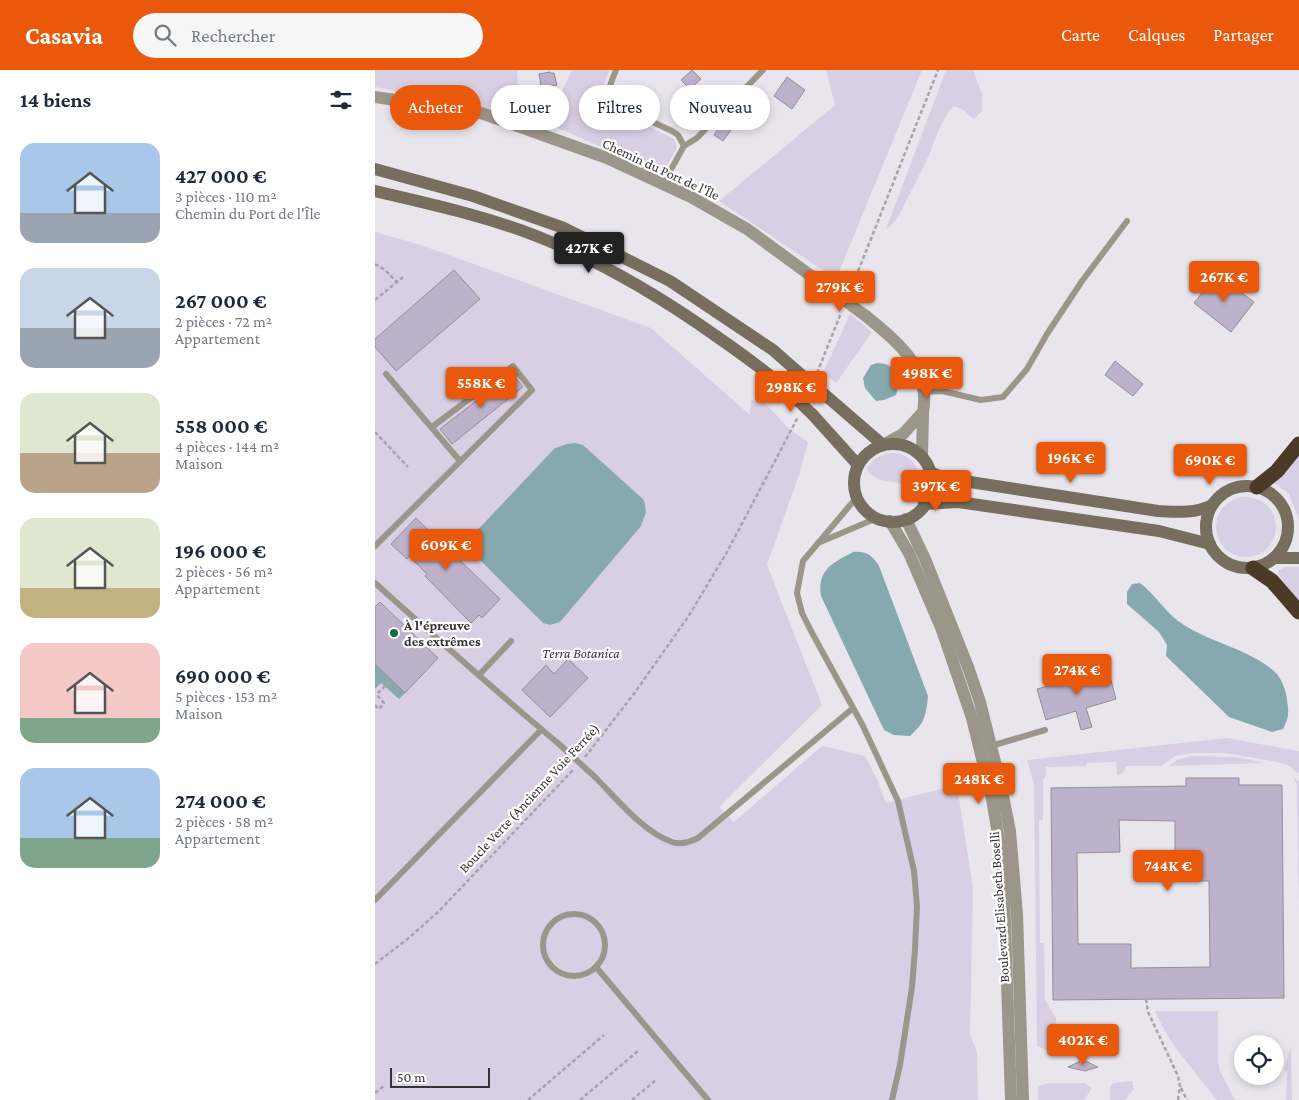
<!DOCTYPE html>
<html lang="fr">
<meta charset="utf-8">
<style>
body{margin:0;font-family:"Crimson Pro",serif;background:#f6f6f7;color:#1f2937;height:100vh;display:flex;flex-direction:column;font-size:19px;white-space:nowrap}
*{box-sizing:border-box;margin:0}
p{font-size:16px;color:#747a83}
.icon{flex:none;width:28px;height:28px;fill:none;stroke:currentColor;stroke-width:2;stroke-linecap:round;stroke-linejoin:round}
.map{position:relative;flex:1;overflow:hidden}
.panel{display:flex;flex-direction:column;background:#fff;width:375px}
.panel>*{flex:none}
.top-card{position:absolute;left:15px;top:15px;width:475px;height:45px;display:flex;gap:10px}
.buttons{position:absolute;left:859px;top:965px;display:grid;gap:10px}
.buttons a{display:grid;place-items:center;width:50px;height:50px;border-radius:50%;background:#fff;box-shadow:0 2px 8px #0003;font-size:25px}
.scale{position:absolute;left:15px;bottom:12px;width:100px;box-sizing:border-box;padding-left:5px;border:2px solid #343336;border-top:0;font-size:14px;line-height:18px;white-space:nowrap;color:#343336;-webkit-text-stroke:4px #fff;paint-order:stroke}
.price{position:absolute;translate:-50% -42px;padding:0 11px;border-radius:5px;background:#ea580c;color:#fff;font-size:16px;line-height:32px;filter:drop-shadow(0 1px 2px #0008)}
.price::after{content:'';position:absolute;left:50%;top:30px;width:15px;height:11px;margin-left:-8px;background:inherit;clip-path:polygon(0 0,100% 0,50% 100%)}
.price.active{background:#222;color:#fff}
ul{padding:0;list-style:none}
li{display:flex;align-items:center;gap:15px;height:125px;padding:0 20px}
li span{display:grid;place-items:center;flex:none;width:140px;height:100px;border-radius:15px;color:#555}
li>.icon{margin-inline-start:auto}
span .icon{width:60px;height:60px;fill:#fffc;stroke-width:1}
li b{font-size:21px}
h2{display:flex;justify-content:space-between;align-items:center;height:60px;padding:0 20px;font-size:21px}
.tag{padding:0 18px;border-radius:22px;background:#fff;box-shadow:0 2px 8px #0003;font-size:18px;line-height:45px}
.tag.active{background:#ea580c;color:#fff}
header{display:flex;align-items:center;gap:30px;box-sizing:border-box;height:70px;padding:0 25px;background:#ea580c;color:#fff}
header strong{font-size:24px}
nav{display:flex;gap:28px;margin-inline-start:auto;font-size:18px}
.search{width:350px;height:45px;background:#f6f6f7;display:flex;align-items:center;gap:12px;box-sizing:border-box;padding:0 18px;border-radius:28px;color:#747a83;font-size:19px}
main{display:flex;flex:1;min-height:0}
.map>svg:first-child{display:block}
</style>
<header>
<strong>Casavia</strong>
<div class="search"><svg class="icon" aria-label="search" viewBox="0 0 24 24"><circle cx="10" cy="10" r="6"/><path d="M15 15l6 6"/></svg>Rechercher</div>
<nav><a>Carte</a><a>Calques</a><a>Partager</a></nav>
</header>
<main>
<section class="panel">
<h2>14 biens<svg class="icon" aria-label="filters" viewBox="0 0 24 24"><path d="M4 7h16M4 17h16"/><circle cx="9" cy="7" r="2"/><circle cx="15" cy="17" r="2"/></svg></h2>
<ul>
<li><span style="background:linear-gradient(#a9c7e8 70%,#9aa5b1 0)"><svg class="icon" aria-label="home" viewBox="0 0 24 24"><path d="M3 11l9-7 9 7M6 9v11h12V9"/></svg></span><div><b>427 000 €</b><p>3 pièces · 110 m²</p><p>Chemin du Port de l'Île</p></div></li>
<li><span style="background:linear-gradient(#c9d6e8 60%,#9aa5b1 0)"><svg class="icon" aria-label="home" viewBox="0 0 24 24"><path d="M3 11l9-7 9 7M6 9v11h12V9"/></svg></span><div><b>267 000 €</b><p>2 pièces · 72 m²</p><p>Appartement</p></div></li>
<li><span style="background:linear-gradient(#dfe7d0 60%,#b9a48a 0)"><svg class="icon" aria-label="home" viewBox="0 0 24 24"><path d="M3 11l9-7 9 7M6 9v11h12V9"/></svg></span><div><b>558 000 €</b><p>4 pièces · 144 m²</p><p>Maison</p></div></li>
<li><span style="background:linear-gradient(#dfe7d0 70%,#c2b280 0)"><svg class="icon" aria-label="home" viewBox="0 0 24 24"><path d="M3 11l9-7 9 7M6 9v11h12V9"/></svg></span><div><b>196 000 €</b><p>2 pièces · 56 m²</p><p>Appartement</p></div></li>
<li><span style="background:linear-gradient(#f6c9c9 75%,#7fa58c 0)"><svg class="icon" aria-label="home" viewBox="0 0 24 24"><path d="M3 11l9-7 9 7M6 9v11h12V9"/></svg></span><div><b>690 000 €</b><p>5 pièces · 153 m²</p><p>Maison</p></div></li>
<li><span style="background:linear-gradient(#a9c7e8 70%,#7fa58c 0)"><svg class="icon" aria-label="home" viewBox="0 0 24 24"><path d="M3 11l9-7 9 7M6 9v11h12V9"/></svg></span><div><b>274 000 €</b><p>2 pièces · 58 m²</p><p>Appartement</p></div></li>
</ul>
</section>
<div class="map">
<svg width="924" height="1030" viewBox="0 0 924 1030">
<rect width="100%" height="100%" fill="#e9e5ed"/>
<!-- green -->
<g fill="#d9cfe4">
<path d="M 0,0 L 142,0 L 146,49 L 92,34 L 0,17 Z"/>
<path d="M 197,0 L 235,0 L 221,30 L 299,69 L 302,78 L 287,104 L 172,53 Z"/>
<path d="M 451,0 L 547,0 L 461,209 L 344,131 L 460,35 Z"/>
<path d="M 571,0 L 598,0 L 607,24 L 607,41 L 599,49 L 587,39 L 579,36 C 566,49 561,68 554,85 C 547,100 539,115 531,131 C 526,141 521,154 511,159 Z"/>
<path d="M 0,162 L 46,175 L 276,258 L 375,345 L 376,330 L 390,333 L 413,358 L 433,372 L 424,405 L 392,495 L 447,635 L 344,737 L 359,752 L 447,676 L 490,686 L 502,709 L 511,733 L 582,715 L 598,818 L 595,965 L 602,982 L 603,1030 L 0,1030 Z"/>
<path d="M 475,244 L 497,262 L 461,313 L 448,303 Z"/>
<path d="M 519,383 C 543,385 553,412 539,431 C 532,401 506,421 491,399 C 498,389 506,383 519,383 Z"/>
<path d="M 924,383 L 924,450 L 914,424 L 899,413 Z"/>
<circle cx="871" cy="457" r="30"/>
<path d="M 910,497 L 924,497 L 924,535 L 903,504 L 904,500 Z"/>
<path d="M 852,668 L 924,681 L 924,704 L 914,696 L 903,692 L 851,683 L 816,683 L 800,686 L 786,696 L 751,696 L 749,702 L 742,706 L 741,692 L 711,693 L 711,696 L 671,697 L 671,707 L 668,710 L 668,750 L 664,750 L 665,873 L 669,873 L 670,930 L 681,948 L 682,976 L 678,980 L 671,980 L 662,976 L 659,714 L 652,690 Z"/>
<path d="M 816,686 L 861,687 L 891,693 L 794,696 L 802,690 Z"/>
<path d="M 918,706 L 924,712 L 924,843 L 922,715 Z"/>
<path d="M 780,941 L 843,941 L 843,990 L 845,1001 L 860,1030 L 842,1030 C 820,1001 794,975 780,941 Z"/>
<path d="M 916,976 L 917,1030 L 911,1030 L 912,1001 L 909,1001 Z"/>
<path d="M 757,1011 L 759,1019 L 750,1030 L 735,1030 L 735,1017 L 738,1013 Z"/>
<path d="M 672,1013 L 709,1013 L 717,1018 L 709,1030 L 663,1030 L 663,1017 Z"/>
</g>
<!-- water -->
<g fill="#85a9ae">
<path d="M 502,293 C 522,293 526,309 521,325 L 509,330 L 501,331 L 490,318 L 488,308 L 496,295 Z"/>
<path d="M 200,373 L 208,375 L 269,430 L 271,442 L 266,456 L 185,552 L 175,555 L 168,553 L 94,479 L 95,468 L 180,378 L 192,374 Z"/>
<path d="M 478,482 C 491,481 497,485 504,496 L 553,626 C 551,645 550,653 535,666 L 519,665 L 509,660 L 446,526 C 442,499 458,493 478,482 Z"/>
<path d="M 765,513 C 781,525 792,545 809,555 C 837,573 876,580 900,602 C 907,609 911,621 912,630 C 914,643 914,647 908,659 L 897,662 L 854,647 L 791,586 L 792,575 L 784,562 L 752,534 L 752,522 L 757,514 Z"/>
<path d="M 0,594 L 30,623 L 24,629 L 6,613 L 0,619 Z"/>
</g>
<!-- building -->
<g fill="#beb1cb" stroke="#928f96" fill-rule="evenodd">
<path d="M 317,0 L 326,9 L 315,19 L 306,10 Z"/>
<path d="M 175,2 L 175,3 L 179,3 L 182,15 L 176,16 L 177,21 L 167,22 L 164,4 Z"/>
<path d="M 412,7 L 430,20 L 417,39 L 399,26 Z"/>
<path d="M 361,35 L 370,41 L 348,71 L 339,65 L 350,49 L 349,48 Z"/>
<path d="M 79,200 L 105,229 L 21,301 L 0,277 L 0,269 Z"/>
<path d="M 842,204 L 879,232 L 856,262 L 819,233 Z"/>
<path d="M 740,291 L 768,314 L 758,326 L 730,305 Z"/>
<path d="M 137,303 L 148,317 L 77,374 L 65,359 Z"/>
<path d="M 41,448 L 125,529 L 107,548 L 104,545 L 96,553 L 50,506 L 52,504 L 34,486 L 32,489 L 16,474 Z"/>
<path d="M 5,532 L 63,588 L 30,623 L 0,594 L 0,537 Z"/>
<path d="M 193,589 L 213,608 L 175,647 L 147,620 L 171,595 L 179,604 Z"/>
<path d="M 733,599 L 741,629 L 711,638 L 717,657 L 706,660 L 701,641 L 671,650 L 662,619 Z"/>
<path d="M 811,708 L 864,708 L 864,715 L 907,715 L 909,928 L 678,930 L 676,718 L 811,716 ZM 744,750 L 800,751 L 800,811 L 834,811 L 835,897 L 756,898 L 756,874 L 703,874 L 702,783 L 745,782 Z"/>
<path d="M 708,990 L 723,997 L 710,1001 L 693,997 Z"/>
</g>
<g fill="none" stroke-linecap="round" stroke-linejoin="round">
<!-- path -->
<g stroke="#a6a3a9" stroke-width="2.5" stroke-dasharray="4 2.5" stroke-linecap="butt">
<path d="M 0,194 L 10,200 L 22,212"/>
<path d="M 476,219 L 563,0"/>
<path d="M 0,230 L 28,207"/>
<path d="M 442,303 L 466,243"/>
<path d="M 0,362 L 33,397"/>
<path d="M 0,635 L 4,639 L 9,633 L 2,625 L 3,623 L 16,610"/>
<path d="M 210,687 L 258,625 L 313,547 L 352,482 L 423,347"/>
<path d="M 0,894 L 35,867 L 64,841 L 198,700"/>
<path d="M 771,929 L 773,942 L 803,1006 L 805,1016 L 803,1030"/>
<path d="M 806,1018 L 812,1030"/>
<path d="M 0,1023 L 10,1015"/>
<path d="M 153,1030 L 229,965"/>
<path d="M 205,1030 L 263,981"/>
<path d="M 257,1030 L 281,1010"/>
</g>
<!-- service -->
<g stroke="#9c958a" stroke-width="6">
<path d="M 241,0 C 236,13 229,24 241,35 L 297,61 L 303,65 L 309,76"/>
<path d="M 288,114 L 309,76 L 322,68 L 388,0"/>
<path d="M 11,304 L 85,391"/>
<path d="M 548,322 L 567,321 L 606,330 L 628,327 L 652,299 L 672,264 L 707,211 L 752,151"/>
<path d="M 482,427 L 428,491 L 422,523 L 427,543 L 436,561 L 488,656 L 523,731 L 539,801 L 542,836 L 540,879 L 537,917 L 525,995 L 517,1030"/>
<path d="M 443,473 L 502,448"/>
<path d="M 0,476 L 157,320 L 138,296 L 57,357"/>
<path d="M 0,513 C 61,568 122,622 185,675"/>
<path d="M 104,605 L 136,571"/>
<path d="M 616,676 L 670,660"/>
<path d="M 220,707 C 242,729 268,762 297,772 C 306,775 315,772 323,768 L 477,639"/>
<path d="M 0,830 L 166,660"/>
<circle cx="199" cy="875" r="31"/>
<path d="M 221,897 L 333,1030"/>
</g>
<!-- minor -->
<g stroke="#9c958a" stroke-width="12">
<path d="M 0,27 L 106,43 L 232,88 L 316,127 L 372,159 L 454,219"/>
<path d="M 491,246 C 522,272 556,297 548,342"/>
<path d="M 508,375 L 528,364 L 548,342 L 547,387"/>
</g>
<!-- tertiary -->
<g stroke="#9c958a" stroke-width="12">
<path d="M 531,449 L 550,489 L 593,597 L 605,632 L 626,716 L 635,761 L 642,844 L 648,1030"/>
<path d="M 515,451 L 534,483 L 567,560 L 597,648 L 617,729 L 628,794 L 636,1030"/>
</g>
<!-- secondary -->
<g stroke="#786e5e" stroke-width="12">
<path d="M 0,99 L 98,126 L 189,158 L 295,211 L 398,280 L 423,302"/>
<path d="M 0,121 C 55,134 111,146 164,167 C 227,192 286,227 341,266 C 367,284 391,301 413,321"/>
<path d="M 449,324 L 508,375"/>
<path d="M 438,345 L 483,395"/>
<circle cx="518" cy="413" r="39"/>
<path d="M 555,402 L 569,408 L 783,441 C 801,442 820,444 837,435"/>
<circle cx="872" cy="457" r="41"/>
<path d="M 549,434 L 583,432 L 784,461 L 835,474"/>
<path d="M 899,488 L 924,488"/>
</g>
<!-- motorway -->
<g stroke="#493b25" stroke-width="15">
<path d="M 882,417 L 902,401 L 924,374"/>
<path d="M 878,498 L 897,511 L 924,542"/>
</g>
<!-- service-bridge -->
<path stroke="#9c958a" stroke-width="6" d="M 185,675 L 220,707"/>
<!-- minor-bridge -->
<path stroke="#9c958a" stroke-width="12" d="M 454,219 L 491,246"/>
<!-- secondary-bridge -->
<g stroke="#786e5e" stroke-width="12">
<path d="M 423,302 L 449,324"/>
<path d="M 413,321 L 438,345"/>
</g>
</g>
<!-- markers -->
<circle fill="#196c3d" stroke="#fff" stroke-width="2" cx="19" cy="563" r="5"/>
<g text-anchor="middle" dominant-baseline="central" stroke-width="4.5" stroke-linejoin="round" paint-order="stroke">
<!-- street labels -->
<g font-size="14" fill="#343336" stroke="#fff">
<text transform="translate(286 99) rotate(25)">Chemin du Port de l'Île</text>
<text transform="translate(154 728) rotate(-47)">Boucle Verte (Ancienne Voie Ferrée)</text>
<text transform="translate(624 837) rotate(-94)">Boulevard Elisabeth Boselli</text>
</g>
<!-- poi labels -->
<g font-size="14" font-weight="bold" fill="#343336" stroke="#fff" text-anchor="start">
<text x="29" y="555">À l'épreuve<tspan x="29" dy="16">des extrêmes</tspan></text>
</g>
<!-- park labels -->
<g font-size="14" font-style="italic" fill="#422d54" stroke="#fff">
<text x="206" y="583">Terra Botanica</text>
</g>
</g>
</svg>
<div class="buttons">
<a><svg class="icon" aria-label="locate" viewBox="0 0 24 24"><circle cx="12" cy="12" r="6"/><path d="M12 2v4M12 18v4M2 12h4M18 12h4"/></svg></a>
</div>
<div class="scale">50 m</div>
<b class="price active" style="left:214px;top:204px">427K €</b>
<b class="price" style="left:849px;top:233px">267K €</b>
<b class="price" style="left:465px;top:243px">279K €</b>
<b class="price" style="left:552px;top:329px">498K €</b>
<b class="price" style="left:106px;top:339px">558K €</b>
<b class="price" style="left:416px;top:343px">298K €</b>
<b class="price" style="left:696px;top:414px">196K €</b>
<b class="price" style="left:835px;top:416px">690K €</b>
<b class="price" style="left:561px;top:442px">397K €</b>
<b class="price" style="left:71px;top:501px">609K €</b>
<b class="price" style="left:702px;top:626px">274K €</b>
<b class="price" style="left:604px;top:735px">248K €</b>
<b class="price" style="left:793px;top:822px">744K €</b>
<b class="price" style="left:708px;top:996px">402K €</b>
<div class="top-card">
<a class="tag active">Acheter</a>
<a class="tag">Louer</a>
<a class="tag">Filtres</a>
<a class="tag">Nouveau</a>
</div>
</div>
</main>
